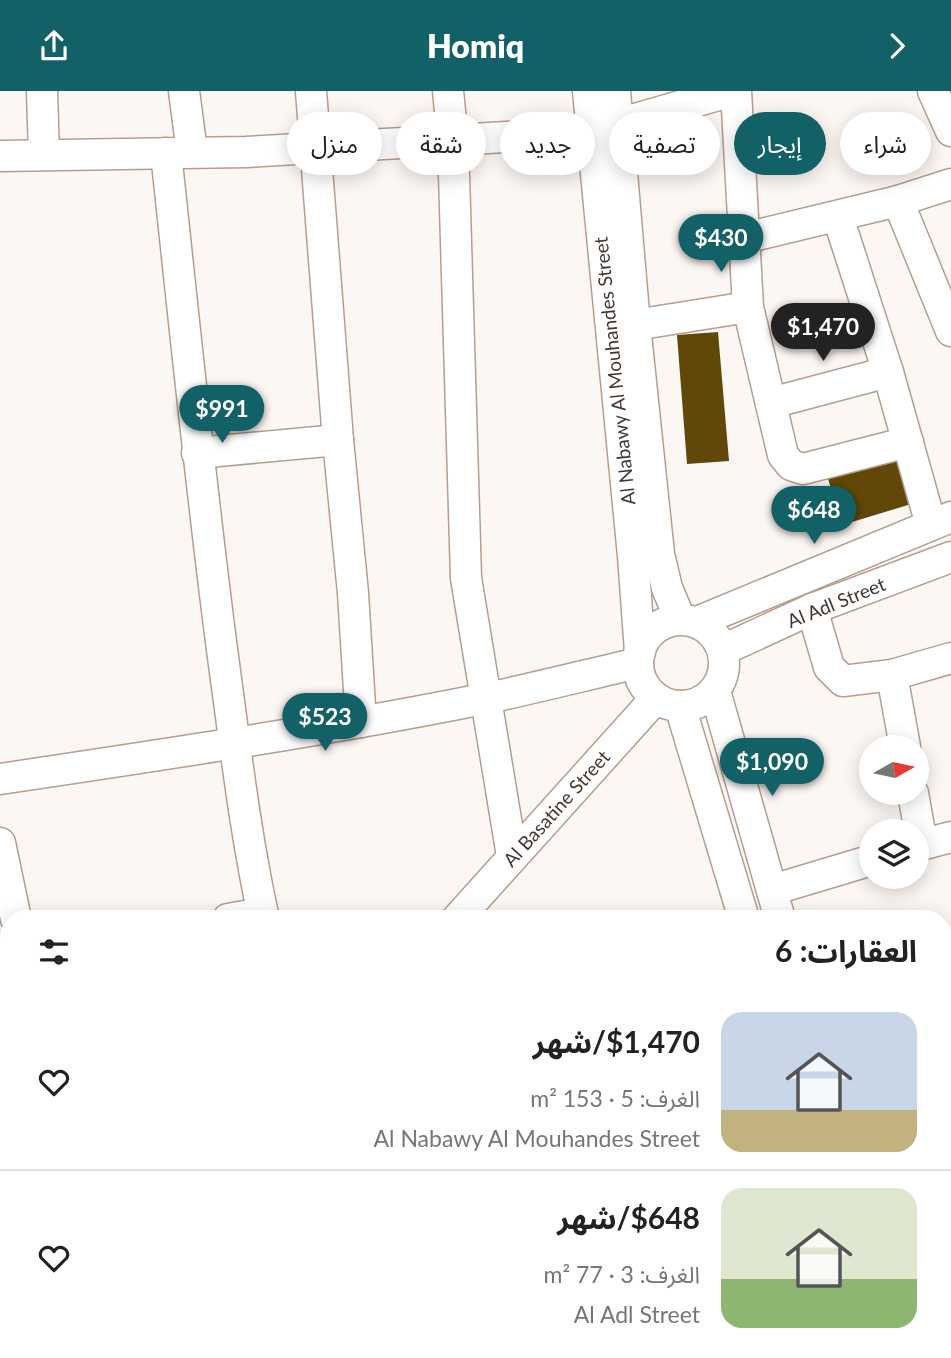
<!DOCTYPE html>
<html lang="ar">
<meta charset="utf-8">
<style>
body{margin:0;font-family:Lato,"Noto Sans Arabic",sans-serif;background:#f6f6f6;color:#222;direction:rtl;height:100vh;display:flex;flex-direction:column;font-size:26px;white-space:nowrap}
*{box-sizing:border-box;margin:0}
p{font-size:23px;color:#767676}
.icon{flex:none;width:38px;height:38px;fill:none;stroke:currentColor;stroke-width:2;stroke-linecap:round;stroke-linejoin:round}
.map{position:relative;flex:1;overflow:hidden;direction:ltr}
.side{position:absolute;left:0px;top:819px;width:952px;height:448px;display:flex;flex-direction:column;background:#fff;border-radius:28px 28px 0 0;box-shadow:0 4px 18px #0003;direction:rtl}
.side>*{flex:none}
.hud{position:absolute;left:21px;top:21px;width:910px;height:63px;direction:rtl;display:flex;gap:14px}
.needle{width:46px;rotate:81deg}
.buttons{position:absolute;left:859px;top:644px;display:grid;gap:14px}
.buttons a{display:grid;place-items:center;width:70px;height:70px;border-radius:50%;background:#fff;box-shadow:0 4px 18px #0003;font-size:35px}
.price{position:absolute;translate:-50% -60px;padding:0 16px;border-radius:24px;background:#116167;color:#fff;font-size:23px;line-height:46px;filter:drop-shadow(0 2px 4px #0008)}
.price::after{content:'';position:absolute;left:50%;top:42px;width:21px;height:16px;margin-left:-10px;background:inherit;clip-path:polygon(0 0,100% 0,50% 100%)}
.price.active{background:#222;color:#fff}
ul{padding:0;list-style:none}
li{display:flex;align-items:center;gap:21px;height:175px;padding:0 35px}
li+li{border-top:2px solid #e0e0e0}
li span{display:grid;place-items:center;flex:none;width:196px;height:140px;border-radius:21px;color:#555}
li>.icon{margin-inline-start:auto}
span .icon{width:84px;height:84px;fill:#fffc;stroke-width:1}
li b{font-size:30px}
h2{display:flex;justify-content:space-between;align-items:center;height:84px;padding:0 35px;font-size:30px}
.chip{padding:0 24px;border-radius:32px;background:#fff;box-shadow:0 4px 18px #0003;font-size:24px;line-height:63px}
.chip.active{background:#116167;color:#fff}
header{display:flex;justify-content:space-between;align-items:center;height:91px;padding:0 35px;background:#116167;color:#fff;font-size:32px;font-weight:800}
.map>svg:first-child{display:block}
</style>
<header><svg class="icon" aria-label="forward" viewBox="0 0 24 24"><path d="M9 5l7 7-7 7"/></svg>Homiq<svg class="icon" aria-label="share" viewBox="0 0 24 24"><path d="M12 15V3M7 8l5-5 5 5M5 13v7h14v-7"/></svg></header>
<div class="map">
<svg width="951" height="1267" viewBox="0 0 951 1267">
<rect width="100%" height="100%" fill="#fdf7f4"/>
<!-- building -->
<g fill="#614808">
<path d="M 718,241 L 729,370 L 687,373 L 677,244 Z"/>
<path d="M 902,358 L 918,411 L 842,434 L 826,381 Z"/>
</g>
<g fill="none" stroke-linecap="round" stroke-linejoin="round">
<defs>
<g id="minor">
<path d="M 42,0 L 44,64"/>
<path d="M 184,0 L 192,61"/>
<path d="M 311,0 L 338,349 L 353,502 L 361,631"/>
<path d="M 448,0 L 453,50 L 466,487 L 512,765"/>
<path d="M 588,0 L 633,465 L 640,561"/>
<path d="M 615,0 L 635,234 L 659,463 L 667,497 L 680,528"/>
<path d="M 736,0 L 748,216 L 783,364 L 791,374 L 803,378 L 908,351"/>
<path d="M 933,0 L 951,40"/>
<path d="M 618,33 L 732,0"/>
<path d="M 166,62 C 184,230 201,399 223,566 C 235,653 245,742 264,828"/>
<path d="M 0,65 L 246,61 L 591,41"/>
<path d="M 898,110 L 951,93"/>
<path d="M 838,126 L 888,281 L 931,434"/>
<path d="M 745,147 L 898,110 L 951,240"/>
<path d="M 635,234 L 748,216"/>
<path d="M 771,312 L 888,281"/>
<path d="M 197,362 L 338,349"/>
<path d="M 812,518 L 829,576 L 843,590 L 892,584 L 951,567"/>
<circle cx="681" cy="572" r="43"/>
<path d="M 697,531 L 951,426"/>
<path d="M 723,559 L 812,518 L 951,466"/>
<path d="M 892,584 L 905,656"/>
<path d="M 715,600 L 780,828"/>
<path d="M 680,615 L 744,828"/>
<path d="M 0,688 C 161,664 323,640 483,608 C 535,597 586,584 638,572"/>
<path d="M 913,702 L 922,753"/>
<path d="M 0,752 L 16,828"/>
<path d="M 917,755 L 951,746"/>
<path d="M 772,799 L 872,769"/>
<path d="M 228,828 L 262,822"/>
<path d="M 457,828 L 656,607"/>
<path d="M 943,1075 L 951,1074"/>
<path d="M 0,1077 L 9,1074"/>
<path d="M 943,1190 L 951,1187"/>
<path d="M 438,1258 L 440,1267"/>
<path d="M 621,1258 L 624,1267"/>
<path d="M 860,1258 L 862,1267"/>
<path d="M 889,1258 L 891,1267"/>
<path d="M 0,1263 L 3,1267"/>
<path d="M 127,1267 L 133,1258"/>
</g>
</defs>
<!-- minor casing -->
<use href="#minor" stroke="#b89d8d" stroke-width="33"/>
<!-- minor -->
<use href="#minor" stroke="#fff" stroke-width="30"/>
</g>
<g text-anchor="middle" dominant-baseline="central" stroke-width="7" stroke-linejoin="round" paint-order="stroke">
<!-- street labels -->
<g font-size="19" fill="#423730" stroke="#fff">
<text transform="translate(614 280) rotate(-96)">Al Nabawy Al Mouhandes Street</text>
<text transform="translate(836 511) rotate(-22)">Al Adl Street</text>
<text transform="translate(556 717) rotate(-48)">Al Basatine Street</text>
</g>
</g>
</svg>
<div class="buttons">
<a><svg class="needle" viewBox="-14 -14 28 28"><path d="M0-13l5 13h-10z" fill="#e53935"/><path d="M0 13l5-13h-10z" fill="#767676"/></svg></a>
<a><svg class="icon" aria-label="layers" viewBox="0 0 24 24"><path d="M12 4l9 5-9 5-9-5zM3 14l9 5 9-5"/></svg></a>
</div>
<b class="price" style="left:721px;top:183px">$430</b>
<b class="price active" style="left:823px;top:272px">$1,470</b>
<b class="price" style="left:222px;top:354px">$991</b>
<b class="price" style="left:814px;top:455px">$648</b>
<b class="price" style="left:325px;top:662px">$523</b>
<b class="price" style="left:772px;top:707px">$1,090</b>
<div class="hud">
<a class="chip">شراء</a>
<a class="chip active">إيجار</a>
<a class="chip">تصفية</a>
<a class="chip">جديد</a>
<a class="chip">شقة</a>
<a class="chip">منزل</a>
</div>
<section class="side">
<h2>العقارات: 6<svg class="icon" aria-label="filters" viewBox="0 0 24 24"><path d="M4 7h16M4 17h16"/><circle cx="9" cy="7" r="2"/><circle cx="15" cy="17" r="2"/></svg></h2>
<ul>
<li><span style="background:linear-gradient(#c9d6e8 70%,#c2b280 0)"><svg class="icon" aria-label="home" viewBox="0 0 24 24"><path d="M3 11l9-7 9 7M6 9v11h12V9"/></svg></span><div><b>$1,470/شهر</b><p>الغرف: 5 · 153 m²</p><p>Al Nabawy Al Mouhandes Street</p></div><svg class="icon" aria-label="heart" viewBox="0 0 24 24"><path d="M12 20l-8-8c-3-5 5-10 8-4 3-6 11-1 8 4z"/></svg></li>
<li><span style="background:linear-gradient(#dfe7d0 65%,#8fb573 0)"><svg class="icon" aria-label="home" viewBox="0 0 24 24"><path d="M3 11l9-7 9 7M6 9v11h12V9"/></svg></span><div><b>$648/شهر</b><p>الغرف: 3 · 77 m²</p><p>Al Adl Street</p></div><svg class="icon" aria-label="heart" viewBox="0 0 24 24"><path d="M12 20l-8-8c-3-5 5-10 8-4 3-6 11-1 8 4z"/></svg></li>
</ul>
</section>
</div>
